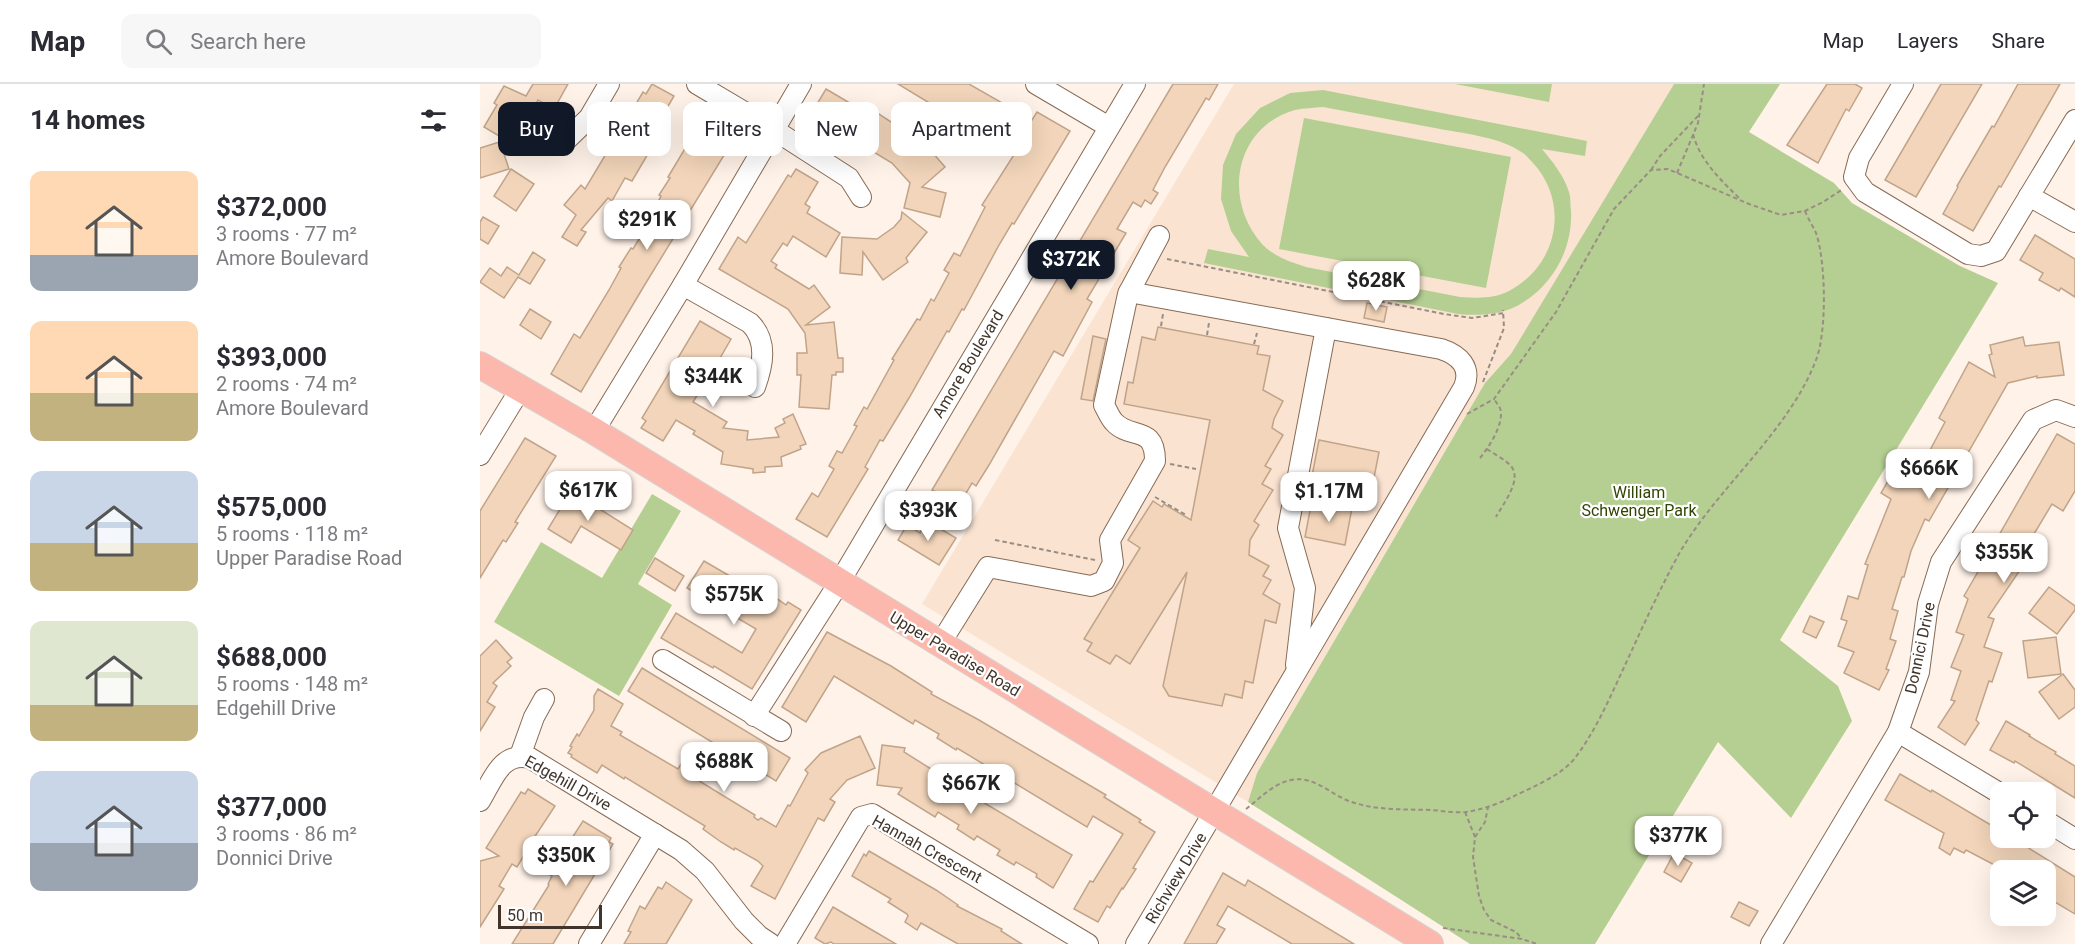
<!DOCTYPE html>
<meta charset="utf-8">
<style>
body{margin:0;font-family:Roboto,sans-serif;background:#f7f7f7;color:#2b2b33;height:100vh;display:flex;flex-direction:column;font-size:22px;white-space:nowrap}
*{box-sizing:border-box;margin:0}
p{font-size:20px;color:#7c7c81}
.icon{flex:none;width:33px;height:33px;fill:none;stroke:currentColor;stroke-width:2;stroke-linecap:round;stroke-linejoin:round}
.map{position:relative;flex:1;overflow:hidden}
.sheet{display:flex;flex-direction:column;background:#fff;width:480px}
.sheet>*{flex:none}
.banner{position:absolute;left:18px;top:18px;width:570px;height:54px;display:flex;gap:12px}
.controls{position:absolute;left:1510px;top:698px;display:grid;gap:12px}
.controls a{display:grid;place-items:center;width:66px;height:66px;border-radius:12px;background:#fff;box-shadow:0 6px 24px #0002;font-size:30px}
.scale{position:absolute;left:18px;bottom:15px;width:104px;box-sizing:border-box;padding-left:6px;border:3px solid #41352b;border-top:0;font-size:16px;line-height:21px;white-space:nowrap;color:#41352b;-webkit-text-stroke:4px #fff;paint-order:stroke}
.price{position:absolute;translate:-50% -51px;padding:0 14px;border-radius:12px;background:#fff;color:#222;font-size:20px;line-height:39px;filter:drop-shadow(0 2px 3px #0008)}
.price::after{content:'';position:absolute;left:50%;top:36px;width:18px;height:14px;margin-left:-9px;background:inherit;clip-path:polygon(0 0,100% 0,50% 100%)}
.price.active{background:#111827;color:#fff}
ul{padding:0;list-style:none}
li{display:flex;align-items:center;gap:18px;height:150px;padding:0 30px}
li span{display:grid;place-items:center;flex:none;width:168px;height:120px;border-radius:12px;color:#555}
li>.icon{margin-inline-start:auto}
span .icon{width:72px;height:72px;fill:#fffc;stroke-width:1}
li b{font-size:26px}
h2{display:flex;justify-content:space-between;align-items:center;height:72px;padding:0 30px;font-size:26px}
.pill{padding:0 21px;border-radius:12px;background:#fff;box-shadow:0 6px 24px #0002;font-size:21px;line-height:54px}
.pill.active{background:#111827;color:#fff}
header{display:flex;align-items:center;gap:36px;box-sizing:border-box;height:84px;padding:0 30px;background:#fff;border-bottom:2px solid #e1e1e2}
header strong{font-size:28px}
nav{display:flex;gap:33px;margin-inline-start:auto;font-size:21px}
.search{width:420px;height:54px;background:#f7f7f7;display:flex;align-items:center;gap:15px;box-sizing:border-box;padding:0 21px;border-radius:12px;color:#7c7c81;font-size:22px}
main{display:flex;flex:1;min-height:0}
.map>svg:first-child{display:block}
</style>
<header>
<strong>Map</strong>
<div class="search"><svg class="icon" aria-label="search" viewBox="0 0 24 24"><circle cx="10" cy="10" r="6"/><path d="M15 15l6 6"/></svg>Search here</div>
<nav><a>Map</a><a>Layers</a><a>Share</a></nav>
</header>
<main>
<section class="sheet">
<h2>14 homes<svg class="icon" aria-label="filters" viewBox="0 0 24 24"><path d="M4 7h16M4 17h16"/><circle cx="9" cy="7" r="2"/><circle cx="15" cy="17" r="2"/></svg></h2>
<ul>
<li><span style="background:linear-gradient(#ffd9b3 70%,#9aa5b1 0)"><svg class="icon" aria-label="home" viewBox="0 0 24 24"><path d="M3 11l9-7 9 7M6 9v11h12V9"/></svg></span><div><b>$372,000</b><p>3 rooms · 77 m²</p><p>Amore Boulevard</p></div></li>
<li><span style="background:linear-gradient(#ffd9b3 60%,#c2b280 0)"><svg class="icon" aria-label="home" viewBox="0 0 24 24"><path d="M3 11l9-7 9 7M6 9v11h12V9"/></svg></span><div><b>$393,000</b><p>2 rooms · 74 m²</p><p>Amore Boulevard</p></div></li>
<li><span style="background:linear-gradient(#c9d6e8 60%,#c2b280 0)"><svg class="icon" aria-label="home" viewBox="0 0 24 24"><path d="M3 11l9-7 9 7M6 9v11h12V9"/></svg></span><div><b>$575,000</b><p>5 rooms · 118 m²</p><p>Upper Paradise Road</p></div></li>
<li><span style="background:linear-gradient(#dfe7d0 70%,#c2b280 0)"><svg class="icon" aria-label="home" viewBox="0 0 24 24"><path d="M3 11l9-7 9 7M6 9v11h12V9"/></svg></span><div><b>$688,000</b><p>5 rooms · 148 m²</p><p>Edgehill Drive</p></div></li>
<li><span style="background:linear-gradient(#c9d6e8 60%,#9aa5b1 0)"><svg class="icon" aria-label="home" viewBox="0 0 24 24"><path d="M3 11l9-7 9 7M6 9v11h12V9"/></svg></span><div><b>$377,000</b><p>3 rooms · 86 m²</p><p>Donnici Drive</p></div></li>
</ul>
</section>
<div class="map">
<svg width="1595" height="860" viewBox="0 0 1595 860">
<rect width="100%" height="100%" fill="#fff2e8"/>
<!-- built -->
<path fill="#fae3d1" d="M 754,0 L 1194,0 L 1031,271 L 1005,299 L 777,689 L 768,718 L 442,520 Z"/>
<!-- green -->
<g fill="#b5cf93" fill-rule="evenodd">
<path d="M 975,0 L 1072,0 L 1069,18 Z"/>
<path d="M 1194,0 L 1300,0 L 1269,48 L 1354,99 L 1372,119 L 1480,182 L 1518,199 L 1300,556 L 1358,602 L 1372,637 L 1311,734 L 1238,658 L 1115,860 L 990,860 L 768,718 L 777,689 L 1005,299 L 1031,270 Z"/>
<path d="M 843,6 L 1107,57 L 1105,72 L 1062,65 C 1073,78 1084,92 1089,108 C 1091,114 1090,121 1091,126 C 1093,166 1072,203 1037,222 C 1019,231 997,232 978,230 L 724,179 L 728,165 L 769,173 L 751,147 L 741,115 L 743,81 L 756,50 L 780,24 L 810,9 ZM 843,23 C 882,30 921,38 960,45 C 987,50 1020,53 1043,69 C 1047,72 1050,76 1053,79 C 1090,119 1078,181 1029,207 C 1014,215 997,214 980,213 L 826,183 C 810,178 793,172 782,160 C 742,115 755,43 815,26 C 824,24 834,24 843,23 Z"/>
<path d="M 824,34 L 1031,73 L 1006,204 L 799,165 Z"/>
<path d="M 172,410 L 201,427 L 158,500 L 192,521 L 139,612 L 14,538 L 61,458 L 122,494 Z"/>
</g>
<!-- building -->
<g fill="#f2d5ba" stroke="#c0a48a" stroke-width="1.5">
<path d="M 53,0 L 88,0 L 74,25 L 58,16 L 45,38 L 44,37 L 24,70 L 29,85 L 0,94 L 0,64 L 26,56 L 4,43 L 17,21 L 14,19 L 24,2 L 46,12 Z"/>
<path d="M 172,0 L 194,12 L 169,55 L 175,58 L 152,97 L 145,94 L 132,117 L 128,114 L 101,146 L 106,148 L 97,162 L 82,153 L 96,131 L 84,121 L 101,101 L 105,105 L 163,8 L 166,10 Z"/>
<path d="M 418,0 L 489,0 L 552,36 L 557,28 L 590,47 L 534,140 L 532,139 L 519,161 L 484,226 L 482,225 L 469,248 L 467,247 L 429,314 L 403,357 L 400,356 L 385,383 L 388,385 L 347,453 L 316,435 L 332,409 L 338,413 L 354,385 L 349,382 L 357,367 L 362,369 L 377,342 L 374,341 L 384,323 L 387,325 L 414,276 L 412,275 L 437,235 L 440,236 L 451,215 L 454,217 L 469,189 L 464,186 L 474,169 L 480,172 L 505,123 L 502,121 L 537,66 L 496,42 L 494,46 Z"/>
<path d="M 693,0 L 738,0 L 729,16 L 726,14 L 685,83 L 673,106 L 678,109 L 671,120 L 665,116 L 661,123 L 653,118 L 637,145 L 646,149 L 607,215 L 612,218 L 583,272 L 574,267 L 509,381 L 496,402 L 492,399 L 479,421 L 452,406 Z"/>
<path d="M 1347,0 L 1375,0 L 1382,4 L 1369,27 L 1366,25 L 1338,79 L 1307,61 Z"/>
<path d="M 1461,0 L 1502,0 L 1436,113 L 1405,96 Z"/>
<path d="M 1538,0 L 1580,0 L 1521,103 L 1519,102 L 1493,147 L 1463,130 L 1478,103 L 1477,102 L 1512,42 L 1514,43 Z"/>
<path d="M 346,5 L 390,31 L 393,26 L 446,61 L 465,83 L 442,103 L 466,109 L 460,133 L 424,124 L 430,99 L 412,79 L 331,30 Z"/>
<path d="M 225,31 L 257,50 L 164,202 L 101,308 L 71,290 L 94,250 L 100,254 L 129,206 L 141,184 L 139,183 L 151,164 L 153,165 L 181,119 L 178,118 L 181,112 L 179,111 L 190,94 L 188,93 Z"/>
<path d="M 31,85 L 54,100 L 36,127 L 14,112 Z"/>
<path d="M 316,85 L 338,98 L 325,120 L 330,123 L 327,129 L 360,149 L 346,173 L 313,152 L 307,162 L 303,159 L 291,177 L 297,181 L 295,184 L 329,205 L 334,201 L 350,223 L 326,241 L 354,238 L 358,274 L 363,274 L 363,288 L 356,288 L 356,291 L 352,291 L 349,325 L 319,323 L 321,291 L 317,291 L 317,269 L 327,269 L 325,249 L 308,225 L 239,185 L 258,153 L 266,159 L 308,91 L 311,93 Z"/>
<path d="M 422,128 L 447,148 L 426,174 L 428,178 L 403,196 L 383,168 L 382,191 L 360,189 L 362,153 L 397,155 L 414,143 L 421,135 Z"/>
<path d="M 3,133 L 19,142 L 8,160 L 0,155 L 0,138 Z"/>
<path d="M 1555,151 L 1595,175 L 1595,213 L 1581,204 L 1579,207 L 1559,196 L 1563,189 L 1540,176 Z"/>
<path d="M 53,168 L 65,176 L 50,200 L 38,193 L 24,214 L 0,198 L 10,184 L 21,192 L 27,183 L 39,191 Z"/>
<path d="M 887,219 L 907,223 L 904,238 L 884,234 Z"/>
<path d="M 50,225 L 71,238 L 61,255 L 40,241 Z"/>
<path d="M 220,237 L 251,255 L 239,276 L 244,279 L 235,295 L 229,292 L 213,318 L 247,338 L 243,344 L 268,347 L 267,356 L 299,353 L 295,344 L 305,339 L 303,335 L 313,330 L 326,360 L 320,362 L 321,365 L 301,373 L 302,382 L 285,383 L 285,388 L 273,389 L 273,385 L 241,380 L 243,368 L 213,350 L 215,347 L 196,336 L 183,357 L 161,344 L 166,337 L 162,334 Z"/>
<path d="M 678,243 L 779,262 L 777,270 L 790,272 L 783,306 L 803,317 L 794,335 L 792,344 L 803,351 L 785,382 L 791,385 L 782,400 L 793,406 L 774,437 L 779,441 L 770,456 L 769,471 L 789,482 L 783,492 L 791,496 L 783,510 L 800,520 L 796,539 L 785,536 L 773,599 L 765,597 L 762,614 L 745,610 L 742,622 L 689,612 L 683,602 L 707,488 L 650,580 L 636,571 L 630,580 L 607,567 L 612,559 L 604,555 L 660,464 L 648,456 L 673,417 L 682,423 L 684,420 L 711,436 L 730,336 L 644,320 L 648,298 L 653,299 L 662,253 L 675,256 Z"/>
<path d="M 613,252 L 626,255 L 613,317 L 601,315 Z"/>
<path d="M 1543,253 L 1545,262 L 1579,258 L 1584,291 L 1557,294 L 1557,292 L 1528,299 L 1449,437 L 1445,435 L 1431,467 L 1424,493 L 1422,493 L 1412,525 L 1418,527 L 1410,555 L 1416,557 L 1406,585 L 1409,586 L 1399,606 L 1364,589 L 1374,568 L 1358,562 L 1367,537 L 1361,535 L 1368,512 L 1378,515 L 1388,481 L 1385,480 L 1411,415 L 1401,409 L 1415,385 L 1434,396 L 1465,338 L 1459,334 L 1489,278 L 1515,293 L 1509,271 L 1512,270 L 1510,261 Z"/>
<path d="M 1577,350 L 1595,360 L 1595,407 L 1583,427 L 1572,420 L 1554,450 L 1561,455 L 1508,533 L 1514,535 L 1504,563 L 1522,569 L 1512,598 L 1509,597 L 1496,636 L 1499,639 L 1485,661 L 1458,643 L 1475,617 L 1471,616 L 1481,587 L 1471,583 L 1484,551 L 1476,548 L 1488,515 L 1484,512 Z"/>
<path d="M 45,354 L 76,372 L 35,438 L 38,439 L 26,458 L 23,456 L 0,494 L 0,427 Z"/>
<path d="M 839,356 L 899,368 L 892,404 L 832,392 Z"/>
<path d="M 91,407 L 153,446 L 141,466 L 101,442 L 91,459 L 68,445 Z"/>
<path d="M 832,416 L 872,424 L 865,461 L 825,453 Z"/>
<path d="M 447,437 L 476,454 L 459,481 L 418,456 L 427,441 L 440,449 Z"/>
<path d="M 175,474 L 204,492 L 195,507 L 166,489 Z"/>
<path d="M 224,477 L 293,517 L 296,514 L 306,521 L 308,518 L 321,526 L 272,605 L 234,582 L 233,584 L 181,554 L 196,529 L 262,569 L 276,545 L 207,504 Z"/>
<path d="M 1569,503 L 1595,522 L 1595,526 L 1577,550 L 1549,529 Z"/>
<path d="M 1330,532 L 1344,538 L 1336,554 L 1323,548 Z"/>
<path d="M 347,548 L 411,582 L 452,608 L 451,610 L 499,636 L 626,711 L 624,713 L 661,736 L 659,738 L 675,748 L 653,784 L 656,785 L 643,805 L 642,804 L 630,824 L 627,822 L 618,838 L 594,825 L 610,797 L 613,798 L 643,750 L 613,732 L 607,743 L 477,664 L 476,666 L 457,654 L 459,650 L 435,636 L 433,640 L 354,592 L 326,638 L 302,623 Z"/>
<path d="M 1576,553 L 1581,590 L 1548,594 L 1543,557 Z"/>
<path d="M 16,556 L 32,574 L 27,578 L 31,582 L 13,599 L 17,602 L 7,618 L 15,623 L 0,647 L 0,572 Z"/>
<path d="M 162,584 L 310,674 L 296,697 L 148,607 Z"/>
<path d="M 1583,590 L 1595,606 L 1595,623 L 1579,635 L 1559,608 Z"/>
<path d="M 118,605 L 143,620 L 131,642 L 142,648 L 140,651 L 198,685 L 201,680 L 219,691 L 216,695 L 275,731 L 274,733 L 278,736 L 281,734 L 296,743 L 308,721 L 310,722 L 328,689 L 325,686 L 341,669 L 380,652 L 395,684 L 367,696 L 350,715 L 355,718 L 344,737 L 338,734 L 295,815 L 271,802 L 283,782 L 278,777 L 255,764 L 254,766 L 241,758 L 223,745 L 225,742 L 145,693 L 144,695 L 122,681 L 117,689 L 91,673 L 92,671 L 88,669 L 92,663 L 90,662 L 97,650 L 99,652 L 114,626 L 114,612 Z"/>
<path d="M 1526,637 L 1550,651 L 1549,652 L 1576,668 L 1575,670 L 1595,682 L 1595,714 L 1535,677 L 1534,679 L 1510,666 Z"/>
<path d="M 402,661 L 425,664 L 424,668 L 475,700 L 474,701 L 592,771 L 573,804 L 556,793 L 557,790 L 536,778 L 534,781 L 517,771 L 520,766 L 497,752 L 494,756 L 477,745 L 479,741 L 458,728 L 455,733 L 418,710 L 422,704 L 397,701 Z"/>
<path d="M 1420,690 L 1451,708 L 1452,706 L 1521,747 L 1521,753 L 1531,753 L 1595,793 L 1595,830 L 1575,818 L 1566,833 L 1566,786 L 1524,786 L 1486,766 L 1484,769 L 1474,764 L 1470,771 L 1459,764 L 1464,749 L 1405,716 Z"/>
<path d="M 48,705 L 75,722 L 48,763 L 52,765 L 46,775 L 43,773 L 37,783 L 32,780 L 19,802 L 24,805 L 0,843 L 0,777 L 19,772 L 6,764 L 41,708 L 45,710 Z"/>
<path d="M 103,737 L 131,754 L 129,758 L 133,760 L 73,860 L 32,860 L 69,801 L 68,800 L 72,792 L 70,791 L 77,779 L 80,781 L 95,756 L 92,754 Z"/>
<path d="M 389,767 L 456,806 L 478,821 L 477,822 L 522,845 L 521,847 L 542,860 L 478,860 L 441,839 L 437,846 L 425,838 L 428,832 L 427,830 L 408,818 L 411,815 L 372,792 L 384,770 L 386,772 Z"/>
<path d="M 1194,769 L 1212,779 L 1201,798 L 1184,788 Z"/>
<path d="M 743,789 L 765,802 L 768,796 L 874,860 L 812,860 L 748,822 L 737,841 L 745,845 L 736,860 L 704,860 Z"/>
<path d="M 186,798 L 212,816 L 186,860 L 144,860 L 151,848 L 148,847 L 160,822 L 165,825 L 178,803 L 182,805 Z"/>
<path d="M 1259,818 L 1278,827 L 1269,842 L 1251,833 Z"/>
<path d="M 353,823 L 392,846 L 416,860 L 354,860 L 351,858 L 345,860 L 335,854 Z"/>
</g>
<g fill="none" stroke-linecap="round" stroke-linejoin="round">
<defs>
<g id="minor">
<path d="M 217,0 L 293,45 L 369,94 L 381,113"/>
<path d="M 556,0 L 629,43"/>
<path d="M 1423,0 L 1379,74 L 1374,93 L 1385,108 L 1488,170 L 1501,172 L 1516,167 L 1595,36"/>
<path d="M 81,61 L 109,34 L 129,0"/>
<path d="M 1549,112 L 1595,138"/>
<path d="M 203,201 L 270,239 C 288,257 283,281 275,303"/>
<path d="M 649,208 L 961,265 C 979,271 992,283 984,303 L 656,860"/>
<path d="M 114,347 L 203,201 L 321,0"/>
<path d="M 0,371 L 41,304"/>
<path d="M 460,560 L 508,483 L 611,502 L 624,497 L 633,479 L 630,456 L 675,377 C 675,340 650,356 634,338 C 630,334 627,326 624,321 L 648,210 L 679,152"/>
<path d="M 183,576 L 301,647"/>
<path d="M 816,581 L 825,504 L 808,444 L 846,244"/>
<path d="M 274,632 L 359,499 L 655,0"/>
<path d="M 1418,648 L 1521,710"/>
<path d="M 40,672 L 54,633 L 64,615"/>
<path d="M 0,717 C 13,696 21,667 50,674 L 201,766 L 225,787 L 264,837 L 279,852 L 291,860"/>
<path d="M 1566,737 L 1595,755"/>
<path d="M 109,860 L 175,750"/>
<path d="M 305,860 L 381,733 L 392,730 L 608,860"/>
<path d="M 1291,860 L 1418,648 L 1439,588 L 1448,520 L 1461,478 L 1553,336 L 1576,326 L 1595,333"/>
</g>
<path id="major" d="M 0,281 L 114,347 L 950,860"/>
</defs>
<!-- minor casing -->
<use href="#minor" stroke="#876b55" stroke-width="22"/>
<!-- major casing -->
<use href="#major" stroke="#d5d3d0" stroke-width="28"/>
<!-- path -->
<g stroke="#9a8d83" stroke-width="2" stroke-dasharray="4.5 3" stroke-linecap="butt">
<path d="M 1213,50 C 1220,77 1241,96 1260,115"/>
<path d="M 1171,86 L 1180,72 L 1218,32"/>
<path d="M 1197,89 L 1218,39 L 1224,0"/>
<path d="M 687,175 L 964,230 L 992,234 L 1024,229"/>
<path d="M 681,242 L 683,230"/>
<path d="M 727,251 L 729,239"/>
<path d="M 774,260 L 777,249"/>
<path d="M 1003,298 L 1024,244 L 1023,226"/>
<path d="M 987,330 L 1014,315 L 1076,228 L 1134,125 L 1171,86 L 1188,85 L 1269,120 L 1301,131 L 1325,127 L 1343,118 L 1363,105"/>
<path d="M 1007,365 C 1014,370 1024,375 1030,381 C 1044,395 1022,421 1016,433"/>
<path d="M 1000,374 C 1009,363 1025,339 1020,324 C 1018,321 1016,318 1014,315"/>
<path d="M 690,380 L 716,385"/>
<path d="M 675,413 L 706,431"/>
<path d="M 515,456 L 615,476"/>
<path d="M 766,725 C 779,715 794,699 811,696 C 833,691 850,710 869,717 C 896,727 924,725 952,726 C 963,727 975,729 986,728 C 1000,726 1015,721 1028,715 C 1050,704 1080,693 1095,674 C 1114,649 1127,620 1140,592 C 1159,551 1178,508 1200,468 C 1239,402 1309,347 1336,276 C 1347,248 1346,178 1336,149 C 1333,142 1328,135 1325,127"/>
<path d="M 985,728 L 995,753 L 993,773 L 999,812 L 1004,826 L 1011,836 L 1036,848 L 1042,855"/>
<path d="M 995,753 L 1005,738 L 1008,723"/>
<path d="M 963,844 L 1042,855 L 1057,860"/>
</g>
<!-- minor -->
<use href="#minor" stroke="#fff" stroke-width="20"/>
<!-- major -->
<use href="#major" stroke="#fdb8ad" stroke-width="26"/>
</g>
<g text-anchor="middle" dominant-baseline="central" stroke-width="4.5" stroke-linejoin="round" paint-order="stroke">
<!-- street labels -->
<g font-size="16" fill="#41352b" stroke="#fff">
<text transform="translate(488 280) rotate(-59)">Amore Boulevard</text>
<text transform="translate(1440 564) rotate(-78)">Donnici Drive</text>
<text transform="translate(475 570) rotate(31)">Upper Paradise Road</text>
<text transform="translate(88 699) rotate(29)">Edgehill Drive</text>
<text transform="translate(447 765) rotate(29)">Hannah Crescent</text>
<text transform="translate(696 794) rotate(-59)">Richview Drive</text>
</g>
<!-- park labels -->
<g font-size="16" fill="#304600" stroke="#fff">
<text x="1159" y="408">William<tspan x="1159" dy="18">Schwenger Park</tspan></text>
</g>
</g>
</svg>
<div class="controls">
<a><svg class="icon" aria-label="locate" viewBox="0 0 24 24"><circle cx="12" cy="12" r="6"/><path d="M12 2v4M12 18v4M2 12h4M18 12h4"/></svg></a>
<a><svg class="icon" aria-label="layers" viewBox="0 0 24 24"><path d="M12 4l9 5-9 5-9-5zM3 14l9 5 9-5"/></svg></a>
</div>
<div class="scale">50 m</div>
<b class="price" style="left:167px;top:167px">$291K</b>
<b class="price active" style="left:591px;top:207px">$372K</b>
<b class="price" style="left:896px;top:228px">$628K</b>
<b class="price" style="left:233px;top:324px">$344K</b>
<b class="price" style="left:1449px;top:416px">$666K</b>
<b class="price" style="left:108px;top:438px">$617K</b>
<b class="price" style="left:849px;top:439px">$1.17M</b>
<b class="price" style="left:448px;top:458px">$393K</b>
<b class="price" style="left:1524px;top:500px">$355K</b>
<b class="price" style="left:254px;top:542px">$575K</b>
<b class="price" style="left:244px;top:709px">$688K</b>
<b class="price" style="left:491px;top:731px">$667K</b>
<b class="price" style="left:1198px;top:783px">$377K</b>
<b class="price" style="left:86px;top:803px">$350K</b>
<div class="banner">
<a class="pill active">Buy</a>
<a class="pill">Rent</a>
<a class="pill">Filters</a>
<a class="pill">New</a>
<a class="pill">Apartment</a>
</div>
</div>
</main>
